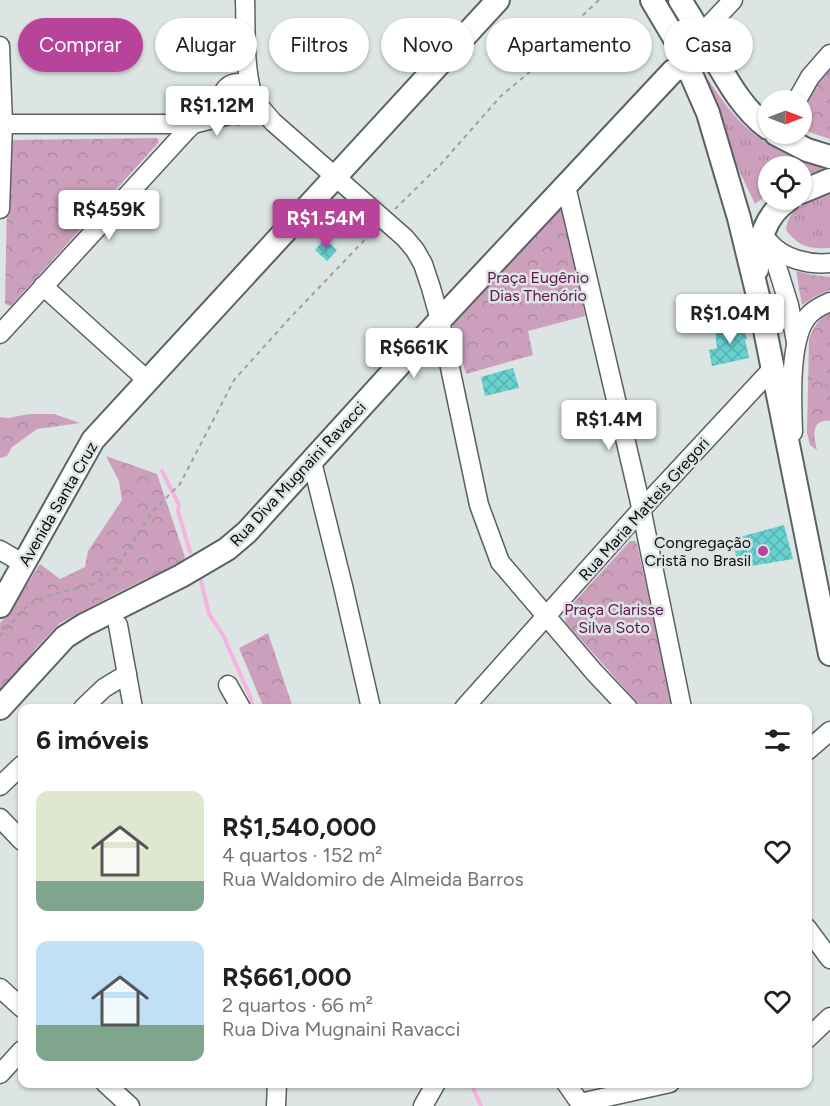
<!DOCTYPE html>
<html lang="pt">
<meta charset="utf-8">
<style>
body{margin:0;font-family:Figtree,sans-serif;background:#f2f2f2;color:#202124;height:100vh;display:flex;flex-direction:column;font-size:22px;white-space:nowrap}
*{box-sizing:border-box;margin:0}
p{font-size:20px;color:#757577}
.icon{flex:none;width:33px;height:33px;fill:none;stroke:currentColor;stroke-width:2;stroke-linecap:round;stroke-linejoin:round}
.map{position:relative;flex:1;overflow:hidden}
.drawer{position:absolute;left:18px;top:704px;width:794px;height:384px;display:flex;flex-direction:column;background:#fff;border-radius:12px;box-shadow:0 2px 4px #0004}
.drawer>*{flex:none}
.top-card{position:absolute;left:18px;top:18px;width:795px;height:54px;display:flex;gap:12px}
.needle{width:39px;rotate:90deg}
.tools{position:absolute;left:758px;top:90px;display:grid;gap:12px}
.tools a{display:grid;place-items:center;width:54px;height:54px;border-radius:50%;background:#fff;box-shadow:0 2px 4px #0004;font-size:30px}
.price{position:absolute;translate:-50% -51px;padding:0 14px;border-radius:6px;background:#fff;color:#222;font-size:20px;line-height:39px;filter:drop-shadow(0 2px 3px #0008)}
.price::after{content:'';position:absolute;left:50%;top:36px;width:18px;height:14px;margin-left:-9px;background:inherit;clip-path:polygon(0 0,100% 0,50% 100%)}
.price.current{background:#b8439a;color:#fff}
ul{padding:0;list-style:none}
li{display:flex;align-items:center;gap:18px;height:150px;padding:0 18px}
li span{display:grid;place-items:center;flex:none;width:168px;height:120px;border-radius:12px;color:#555}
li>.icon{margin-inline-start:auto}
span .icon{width:72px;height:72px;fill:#fffc;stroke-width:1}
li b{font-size:26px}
h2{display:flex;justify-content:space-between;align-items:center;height:72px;padding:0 18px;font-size:26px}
.tag{padding:0 21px;border-radius:27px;background:#fff;box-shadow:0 2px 4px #0004;font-size:21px;line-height:54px}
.tag.current{background:#b8439a;color:#fff}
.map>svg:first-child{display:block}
</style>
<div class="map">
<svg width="830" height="1106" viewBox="0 0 830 1106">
<defs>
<pattern id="grass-tufts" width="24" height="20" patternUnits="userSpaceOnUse" patternTransform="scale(1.5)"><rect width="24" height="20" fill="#cca0bd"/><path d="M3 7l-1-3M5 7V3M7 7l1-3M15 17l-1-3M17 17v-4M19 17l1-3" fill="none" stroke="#ae89a1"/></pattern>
<pattern id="forest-crowns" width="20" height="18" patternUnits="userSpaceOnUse" patternTransform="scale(1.5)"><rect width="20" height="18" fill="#cca0bd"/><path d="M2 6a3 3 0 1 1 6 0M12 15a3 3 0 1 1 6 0" fill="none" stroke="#ae89a1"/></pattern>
<pattern id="building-cross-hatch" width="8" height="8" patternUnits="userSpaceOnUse" patternTransform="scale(1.5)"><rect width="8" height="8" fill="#67d1cf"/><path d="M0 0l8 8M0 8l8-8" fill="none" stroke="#58b2b1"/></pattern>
</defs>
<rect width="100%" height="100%" fill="#dce4e4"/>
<!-- grass -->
<g fill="url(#grass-tufts)">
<path d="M 703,72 C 718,94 732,117 753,133 C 774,150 800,159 824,169 L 801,177 L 801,166 L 768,166 L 768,194 L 755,204 L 724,139 L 698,75 Z"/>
<path d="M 830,193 L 830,248 C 809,249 799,247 786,230 C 788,207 810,199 830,193 Z"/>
</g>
<!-- forest -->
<g fill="url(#forest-crowns)">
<path d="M 830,67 L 830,139 L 809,132 L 801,123 C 804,100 816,84 830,67 Z"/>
<path d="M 157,138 L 159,142 L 11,306 L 5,304 L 8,148 L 9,143 L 14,140 Z"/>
<path d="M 558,208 L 563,210 L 566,216 L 585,316 L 528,331 L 533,355 L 466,374 L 453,329 L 453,323 Z"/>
<path d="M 796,271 L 813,275 L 830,277 L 830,290 L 814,297 L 802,305 Z"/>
<path d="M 830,313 L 830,421 C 810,419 814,437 817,450 L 810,445 L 807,433 L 809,339 C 813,329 819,317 830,313 Z"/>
<path d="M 29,414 L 54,414 L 80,423 L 37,429 L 12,447 L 7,456 L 0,458 L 0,417 L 8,418 Z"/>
<path d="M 106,456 L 157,474 L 185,557 L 183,561 L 119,592 L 60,623 L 37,647 L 0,696 L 0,623 L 9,613 L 40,564 L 60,579 L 85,567 L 88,551 L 122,500 L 119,481 Z"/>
<path d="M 630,541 L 635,541 L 637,544 L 673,708 L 642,708 L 566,623 L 565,617 L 566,611 Z"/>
<path d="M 268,633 L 293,708 L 264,708 L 239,648 Z"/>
</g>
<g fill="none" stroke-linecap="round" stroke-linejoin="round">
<!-- stream -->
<g stroke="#f6b2e1" stroke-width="4">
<path d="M 162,471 L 179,505 L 178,511 L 190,552"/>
<path d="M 201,581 L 209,614 L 223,635 L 250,696 L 253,708"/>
<path d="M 471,1083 L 481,1106"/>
</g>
</g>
<!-- building -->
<g fill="url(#building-cross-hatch)">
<path d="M 325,239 L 337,250 L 327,261 L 315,250 Z"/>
<path d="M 742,323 L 747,339 L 745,339 L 749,358 L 712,366 L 709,350 L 717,348 L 715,331 L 720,330 L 720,327 Z"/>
<path d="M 513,368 L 519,388 L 485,396 L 481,377 Z"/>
<path d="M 784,525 L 793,559 L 739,568 L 732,539 Z"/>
</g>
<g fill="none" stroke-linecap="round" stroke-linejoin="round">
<defs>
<g id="minor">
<path d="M 245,0 C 246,29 244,65 252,93"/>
<path d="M 701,34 L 733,0"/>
<path d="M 0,46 L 3,124 L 0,209"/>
<circle cx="238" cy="99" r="16"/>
<path d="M 254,100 L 273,122 L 405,238 L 415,250 L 423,264 L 431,288 L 440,320 L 479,505 L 500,562 L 594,672 L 628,708"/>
<path d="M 797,100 L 810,77 L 830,54"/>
<path d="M 3,124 L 193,124 L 233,114"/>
<path d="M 566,186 L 639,498 L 682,708"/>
<path d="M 769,242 C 783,259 809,265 830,263"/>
<path d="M 770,244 L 789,305 L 796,342"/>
<path d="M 43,286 L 147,380"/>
<path d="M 0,334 L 187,130 L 223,95"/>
<path d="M 793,432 C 792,403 788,335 810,314 C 815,309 823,305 830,302"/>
<path d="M 312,462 L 343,586 L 371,708"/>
<path d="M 0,550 L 24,564"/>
<path d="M 118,625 L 133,708"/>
<path d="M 228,685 L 241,708"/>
<path d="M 83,708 L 104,688 L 127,674"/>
<path d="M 464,708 L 640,511 L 772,369"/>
<path d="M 807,751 L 830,731"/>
<path d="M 0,786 L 22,765"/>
<path d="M 0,818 L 22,841"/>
<path d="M 807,928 L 830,959"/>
<path d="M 0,988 L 22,1008"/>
<path d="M 807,1039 L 830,1017"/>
<path d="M 0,1074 L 22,1050"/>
<path d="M 105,1083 L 130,1106"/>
<path d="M 566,1083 L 582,1106"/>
<path d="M 580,1103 L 670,1083"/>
<path d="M 276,1106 L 277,1083"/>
<path d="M 423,1106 L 436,1083"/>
</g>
<g id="major">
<path d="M 652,0 L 677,42 L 708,113 L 739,218 L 759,300 L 830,654"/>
<path d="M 680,0 C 690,16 700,32 709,49 C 726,78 741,108 768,128"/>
<path d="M 776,134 L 807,150 L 830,157"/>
<path d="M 801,192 L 830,180"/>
<path d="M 757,269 C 759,241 764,216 788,200"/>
<path d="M 0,606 L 93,440 L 498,0"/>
<path d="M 0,708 L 65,637 L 84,625 L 181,576 L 227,549 L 247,532 L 440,320 L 673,71 L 677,69 L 689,68"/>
</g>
</defs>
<!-- minor casing -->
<use href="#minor" stroke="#5a6261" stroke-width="21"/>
<!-- major casing -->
<use href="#major" stroke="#5a6261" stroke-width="26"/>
<!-- path -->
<g stroke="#9ba1a1" stroke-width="2" stroke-dasharray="4.5 4.5" stroke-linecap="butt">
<path d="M 395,209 L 441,164 L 501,96 L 532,70 L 565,32 L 599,0"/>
<path d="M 808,378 L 830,387"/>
<path d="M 0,636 L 29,604 L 53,594 L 97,583 L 116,568 L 152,512 L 180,484 L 234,380 L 289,319 L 374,230"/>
<path d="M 368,1083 L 370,1090"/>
</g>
<!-- minor -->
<use href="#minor" stroke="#fff" stroke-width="18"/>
<!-- major -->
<use href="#major" stroke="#fff" stroke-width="22"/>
</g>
<!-- markers -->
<circle fill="#b8439a" stroke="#dce4e4" stroke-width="2" cx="763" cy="551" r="6"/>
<g text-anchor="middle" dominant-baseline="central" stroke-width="5" stroke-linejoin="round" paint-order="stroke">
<!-- park labels -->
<g font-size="16" fill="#621550" stroke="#dce4e4">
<text x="538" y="277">Praça Eugênio<tspan x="538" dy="18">Dias Thenório</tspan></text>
<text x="614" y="609">Praça Clarisse<tspan x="614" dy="18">Silva Soto</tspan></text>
</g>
<!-- street labels -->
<g font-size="16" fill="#0a0c0c" stroke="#dce4e4">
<text transform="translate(298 474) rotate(-47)">Rua Diva Mugnaini Ravacci</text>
<text transform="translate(58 504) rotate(-60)">Avenida Santa Cruz</text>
<text transform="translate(644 509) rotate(-48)">Rua Maria Matteis Gregori</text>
</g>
<!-- poi labels -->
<g font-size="16" fill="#0a0c0c" stroke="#dce4e4" text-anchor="end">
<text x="751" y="542">Congregação<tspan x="751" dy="18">Cristã no Brasil</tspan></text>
</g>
</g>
</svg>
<div class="tools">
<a><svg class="needle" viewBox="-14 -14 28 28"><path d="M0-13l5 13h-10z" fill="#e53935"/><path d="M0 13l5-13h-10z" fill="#757577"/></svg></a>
<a><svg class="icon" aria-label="locate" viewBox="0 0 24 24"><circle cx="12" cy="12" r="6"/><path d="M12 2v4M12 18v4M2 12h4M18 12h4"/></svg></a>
</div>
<b class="price" style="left:217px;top:137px">R$1.12M</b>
<b class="price" style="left:109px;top:241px">R$459K</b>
<b class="price current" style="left:326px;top:250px">R$1.54M</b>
<b class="price" style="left:730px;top:345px">R$1.04M</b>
<b class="price" style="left:414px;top:379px">R$661K</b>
<b class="price" style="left:609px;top:451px">R$1.4M</b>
<div class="top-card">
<a class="tag current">Comprar</a>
<a class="tag">Alugar</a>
<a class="tag">Filtros</a>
<a class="tag">Novo</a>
<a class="tag">Apartamento</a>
<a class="tag">Casa</a>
</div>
<section class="drawer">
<h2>6 imóveis<svg class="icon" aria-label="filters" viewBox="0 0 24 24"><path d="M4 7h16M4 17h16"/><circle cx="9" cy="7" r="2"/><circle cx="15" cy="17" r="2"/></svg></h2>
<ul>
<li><span style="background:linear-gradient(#dfe7d0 75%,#7fa58c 0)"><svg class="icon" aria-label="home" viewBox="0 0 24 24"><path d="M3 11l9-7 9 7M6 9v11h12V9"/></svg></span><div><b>R$1,540,000</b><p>4 quartos · 152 m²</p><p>Rua Waldomiro de Almeida Barros</p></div><svg class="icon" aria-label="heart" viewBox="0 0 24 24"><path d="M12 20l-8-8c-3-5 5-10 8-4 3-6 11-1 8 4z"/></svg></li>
<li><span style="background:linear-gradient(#bfe0f5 70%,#7fa58c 0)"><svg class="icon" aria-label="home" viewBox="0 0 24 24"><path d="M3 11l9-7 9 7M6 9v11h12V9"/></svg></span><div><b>R$661,000</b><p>2 quartos · 66 m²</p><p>Rua Diva Mugnaini Ravacci</p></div><svg class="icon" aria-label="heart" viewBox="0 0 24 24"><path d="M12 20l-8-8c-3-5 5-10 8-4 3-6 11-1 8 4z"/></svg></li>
</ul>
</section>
</div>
